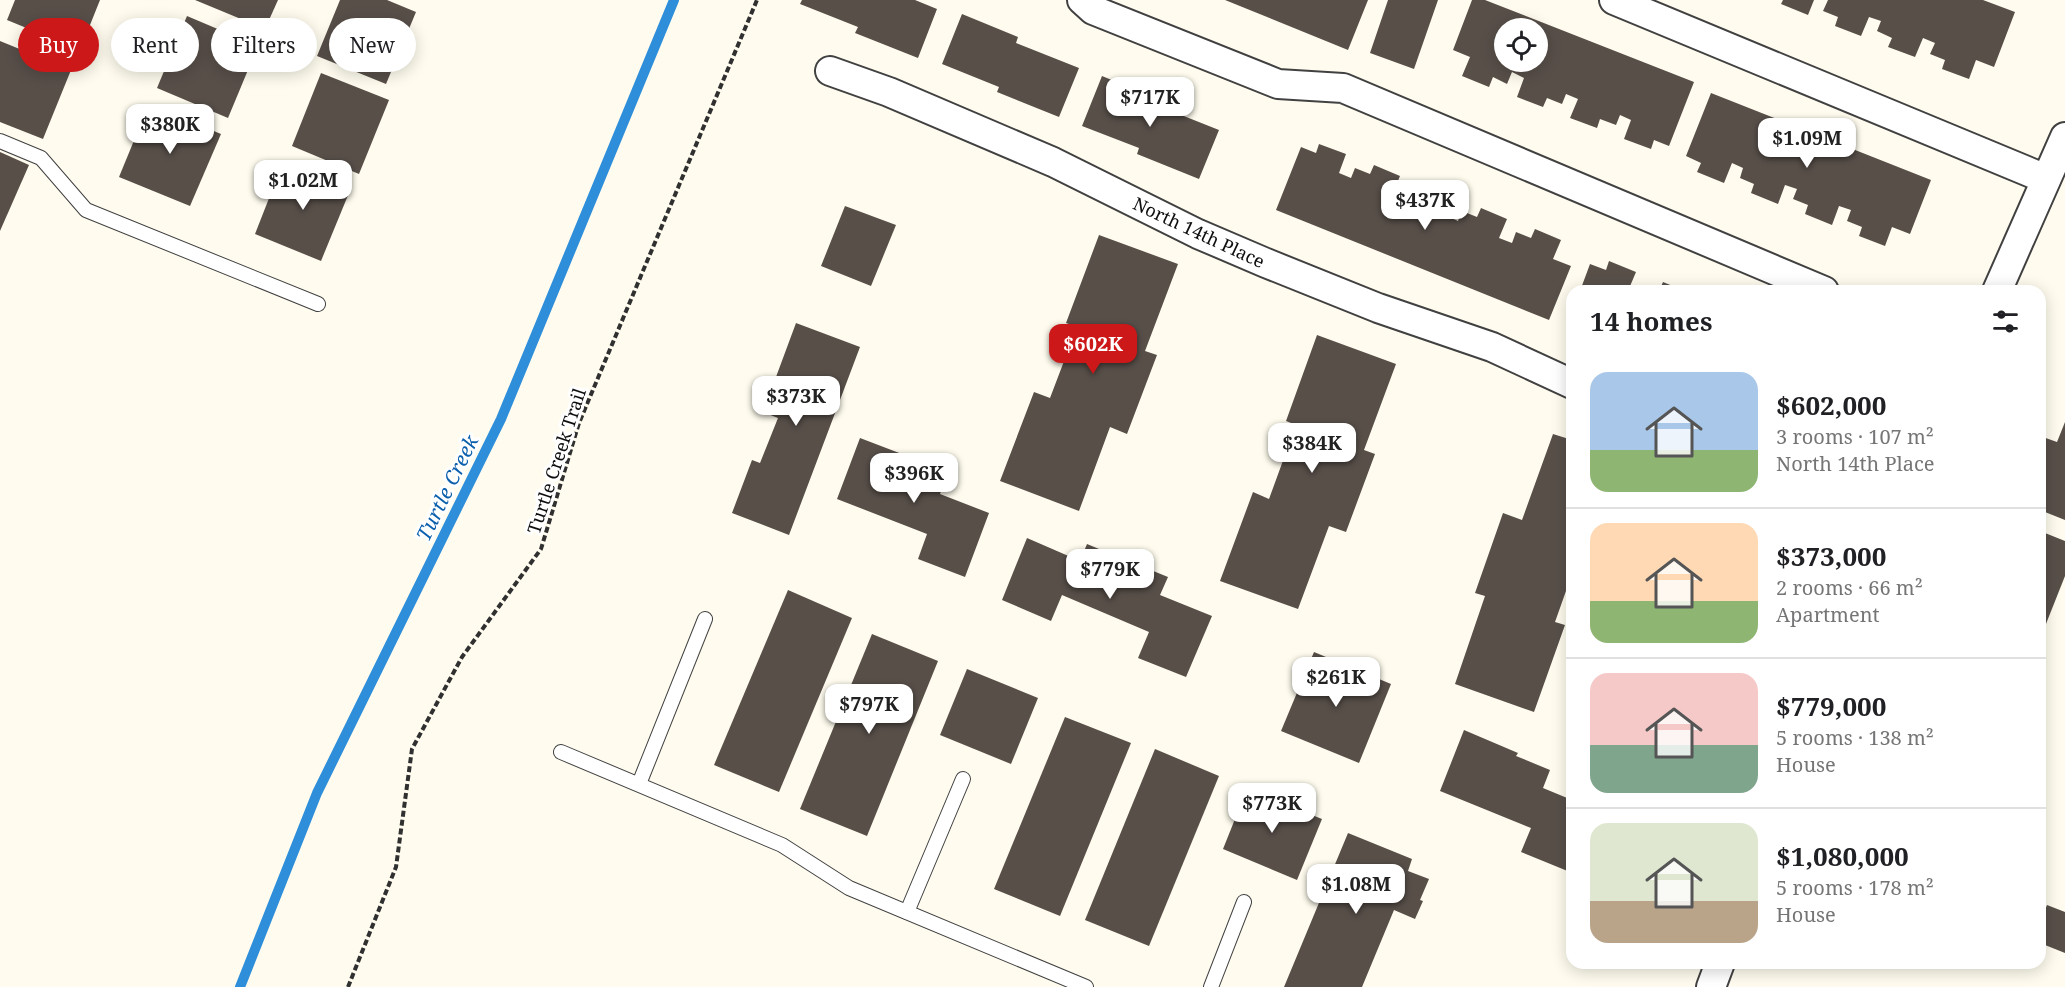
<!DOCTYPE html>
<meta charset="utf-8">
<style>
body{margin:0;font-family:"Noto Serif",serif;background:#f2f2f2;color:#202124;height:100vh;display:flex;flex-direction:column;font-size:22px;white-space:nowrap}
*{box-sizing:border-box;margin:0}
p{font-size:20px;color:#757577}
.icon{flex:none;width:33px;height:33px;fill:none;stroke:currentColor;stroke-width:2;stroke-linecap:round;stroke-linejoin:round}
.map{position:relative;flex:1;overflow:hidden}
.drawer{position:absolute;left:1566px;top:285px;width:480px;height:684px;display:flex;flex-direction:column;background:#fff;border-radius:18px;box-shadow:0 3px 15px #0003}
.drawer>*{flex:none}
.guide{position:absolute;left:18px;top:18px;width:570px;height:54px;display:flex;gap:12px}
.fabs{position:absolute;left:1494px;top:18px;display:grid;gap:12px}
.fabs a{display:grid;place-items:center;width:54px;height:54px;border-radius:50%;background:#fff;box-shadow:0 3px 15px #0003;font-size:30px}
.price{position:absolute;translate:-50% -51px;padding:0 14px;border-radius:12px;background:#fff;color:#222;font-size:20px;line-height:39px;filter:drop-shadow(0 2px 3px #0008)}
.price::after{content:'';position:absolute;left:50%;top:36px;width:18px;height:14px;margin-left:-9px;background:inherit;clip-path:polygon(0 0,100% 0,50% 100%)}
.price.current{background:#cc1819;color:#fff}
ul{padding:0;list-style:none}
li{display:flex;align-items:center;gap:18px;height:150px;padding:0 24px}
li+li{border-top:2px solid #e0e0e0}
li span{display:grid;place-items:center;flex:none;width:168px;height:120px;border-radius:18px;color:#555}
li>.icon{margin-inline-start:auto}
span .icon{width:72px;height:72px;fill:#fffc;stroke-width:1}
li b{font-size:26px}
h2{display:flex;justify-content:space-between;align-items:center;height:72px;padding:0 24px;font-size:26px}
.chip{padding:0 21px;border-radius:27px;background:#fff;box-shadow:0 3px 15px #0003;font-size:21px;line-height:54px}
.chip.current{background:#cc1819;color:#fff}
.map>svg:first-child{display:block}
</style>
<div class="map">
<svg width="2065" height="987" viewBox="0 0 2065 987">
<rect width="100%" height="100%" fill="#fffcef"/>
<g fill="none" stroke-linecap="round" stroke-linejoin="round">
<!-- stream -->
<path stroke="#2e8eda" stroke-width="10" d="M 240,987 L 317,793 L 501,419 L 674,0"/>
</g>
<!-- building -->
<g fill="#584f49" fill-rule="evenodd">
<path d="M 15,0 L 100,0 L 80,50 L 7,20 Z"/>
<path d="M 195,0 L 278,0 L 265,29 Z"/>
<path d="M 340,0 L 387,0 L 416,12 L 386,84 L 317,56 Z"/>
<path d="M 802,0 L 915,0 L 937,9 L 918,58 L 855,33 L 858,27 L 800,4 Z"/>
<path d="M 1225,0 L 1368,0 L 1348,50 Z"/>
<path d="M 1388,0 L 1438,0 L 1414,69 L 1370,53 Z"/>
<path d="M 1472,0 L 1485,0 L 1694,82 L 1669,146 L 1654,140 L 1651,149 L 1624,139 L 1631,120 L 1620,115 L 1616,125 L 1600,119 L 1597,128 L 1570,118 L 1578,99 L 1566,94 L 1562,104 L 1547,98 L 1543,107 L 1517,97 L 1524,78 L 1512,72 L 1507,84 L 1493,77 L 1489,87 L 1462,76 L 1470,57 L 1453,50 ZM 1504,28 L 1538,28 L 1538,62 L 1504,62 Z"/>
<path d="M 1783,0 L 1814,0 L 1808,15 L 1781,4 Z"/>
<path d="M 1828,0 L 1983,0 L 2015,12 L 1994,67 L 1976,60 L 1969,79 L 1942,69 L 1945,60 L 1930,54 L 1935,43 L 1923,38 L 1915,57 L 1888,47 L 1892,38 L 1877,31 L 1881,21 L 1869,17 L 1861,36 L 1835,26 L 1838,17 L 1823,11 Z"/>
<path d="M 962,14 L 1018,37 L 1016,43 L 1079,68 L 1059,117 L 997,92 L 999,87 L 942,64 Z"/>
<path d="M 187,16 L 258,46 L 228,118 L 157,88 Z"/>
<path d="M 0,41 L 71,70 L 43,139 L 0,122 Z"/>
<path d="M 321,73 L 389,100 L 359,174 L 292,146 Z"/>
<path d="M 1102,76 L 1158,99 L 1156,105 L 1219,130 L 1199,179 L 1137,154 L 1139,148 L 1082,126 Z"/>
<path d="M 1711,93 L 1931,180 L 1910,234 L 1892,227 L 1885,246 L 1859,236 L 1862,227 L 1847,221 L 1851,210 L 1839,206 L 1832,225 L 1805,214 L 1808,205 L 1793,199 L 1797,189 L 1785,185 L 1778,204 L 1751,193 L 1754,184 L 1740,178 L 1743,168 L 1732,163 L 1724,183 L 1697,172 L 1701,163 L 1686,156 Z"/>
<path d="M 149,104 L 221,134 L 190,206 L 119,177 Z"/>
<path d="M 1319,144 L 1346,154 L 1339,173 L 1351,178 L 1355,168 L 1370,174 L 1374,165 L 1400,176 L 1392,195 L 1404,199 L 1409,189 L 1424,196 L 1427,186 L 1454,197 L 1447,216 L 1458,221 L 1462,211 L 1477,217 L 1481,208 L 1507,219 L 1499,238 L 1512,243 L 1516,232 L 1531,238 L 1535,229 L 1561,240 L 1553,259 L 1571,266 L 1549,320 L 1276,210 L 1301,147 L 1316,153 Z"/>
<path d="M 0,152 L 29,165 L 0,231 Z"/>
<path d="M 284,160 L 351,188 L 321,261 L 255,234 Z"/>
<path d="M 845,206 L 896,225 L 871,286 L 821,266 Z"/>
<path d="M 1099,235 L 1178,264 L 1145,351 L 1157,355 L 1127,434 L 1110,427 L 1079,511 L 1000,481 L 1034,392 L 1050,398 L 1077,327 L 1066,323 Z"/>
<path d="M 1609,261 L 1636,272 L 1628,291 L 1580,291 L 1590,264 L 1606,270 Z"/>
<path d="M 1663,282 L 1685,291 L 1659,291 Z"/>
<path d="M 796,323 L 860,347 L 789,535 L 732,513 L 752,460 L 760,463 L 778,418 L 763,412 Z"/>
<path d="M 1317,335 L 1396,364 L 1364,450 L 1375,454 L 1346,532 L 1329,526 L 1298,609 L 1220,581 L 1253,492 L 1269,499 L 1296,425 L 1286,421 Z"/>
<path d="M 2065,422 L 2065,520 L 2040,510 L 2040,436 L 2057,442 Z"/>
<path d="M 1553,434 L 1572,440 L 1572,574 L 1555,622 L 1565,625 L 1534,712 L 1455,684 L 1485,596 L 1475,593 L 1503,513 L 1522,520 Z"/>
<path d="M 860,438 L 915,459 L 913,463 L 947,476 L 940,494 L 989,513 L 965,577 L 918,559 L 927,534 L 837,499 Z"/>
<path d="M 2040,531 L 2065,541 L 2065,576 L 2040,639 Z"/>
<path d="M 1027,538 L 1080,561 L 1087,544 L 1116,556 L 1112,566 L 1132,574 L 1136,564 L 1168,577 L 1160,595 L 1212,616 L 1186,677 L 1138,658 L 1149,632 L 1062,595 L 1051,621 L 1002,600 Z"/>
<path d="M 788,590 L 852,618 L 779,792 L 714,765 Z"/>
<path d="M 872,634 L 938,661 L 867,836 L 800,809 Z"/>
<path d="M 1314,652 L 1391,684 L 1359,763 L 1281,731 Z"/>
<path d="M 967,669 L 1038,698 L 1011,764 L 940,735 Z"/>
<path d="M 1065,717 L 1131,743 L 1060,916 L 994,889 Z"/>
<path d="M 1464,730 L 1518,753 L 1516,756 L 1550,770 L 1543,788 L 1572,800 L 1572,866 L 1570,872 L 1521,852 L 1531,828 L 1440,791 Z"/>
<path d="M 1155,749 L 1219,776 L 1149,946 L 1085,920 Z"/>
<path d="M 1247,789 L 1322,819 L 1297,880 L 1223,849 Z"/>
<path d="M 1348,833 L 1412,859 L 1408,871 L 1429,879 L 1420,900 L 1423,901 L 1415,919 L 1394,910 L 1362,987 L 1284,987 Z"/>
<path d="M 2047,905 L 2065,912 L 2065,953 L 2040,943 L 2040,922 Z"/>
</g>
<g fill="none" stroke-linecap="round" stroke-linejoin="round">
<defs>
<g id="service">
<path d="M 0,141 L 41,158 L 86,210 L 318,304"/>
<path d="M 561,752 L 782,845 L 849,888 L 1086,987"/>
<path d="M 639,784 L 705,619"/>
<path d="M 907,912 L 963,779"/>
<path d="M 1211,987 L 1244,902"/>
</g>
<g id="minor">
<path d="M 1082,0 L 1093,10 L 1278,84 L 1343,88 L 1824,291"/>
<path d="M 1614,0 L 2046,179"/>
<path d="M 830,71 L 889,92 L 1053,162 L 1198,234 L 1266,263 L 1378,308 L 1492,347 L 1572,384"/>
<path d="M 1997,291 L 2065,137"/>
<path d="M 1711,987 L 1720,963"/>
</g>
</defs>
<!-- service casing -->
<use href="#service" stroke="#414141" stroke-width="16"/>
<!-- minor casing -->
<use href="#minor" stroke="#414141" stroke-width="32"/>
<!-- path -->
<path stroke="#303030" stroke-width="4" stroke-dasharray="6 3" stroke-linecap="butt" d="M 348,987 L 396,867 L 412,749 L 462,657 L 541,549 L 579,423 L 757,0"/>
<!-- service -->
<use href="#service" stroke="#fff" stroke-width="14"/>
<!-- minor -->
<use href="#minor" stroke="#fff" stroke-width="28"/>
</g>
<g text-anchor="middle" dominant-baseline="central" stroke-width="6" stroke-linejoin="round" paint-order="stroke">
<!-- street labels -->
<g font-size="18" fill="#0e0e0e" stroke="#fff">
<text transform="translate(1199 232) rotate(25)">North 14th Place</text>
<text transform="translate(556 461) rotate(-72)">Turtle Creek Trail</text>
</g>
<!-- water labels -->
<g font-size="20" font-style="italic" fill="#0b5fac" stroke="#fff">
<text transform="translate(447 488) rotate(-64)">Turtle Creek</text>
</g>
</g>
</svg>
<div class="fabs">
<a><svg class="icon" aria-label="locate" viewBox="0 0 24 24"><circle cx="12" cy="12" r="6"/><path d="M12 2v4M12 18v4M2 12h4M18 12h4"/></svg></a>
</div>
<b class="price" style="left:1150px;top:128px">$717K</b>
<b class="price" style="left:170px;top:155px">$380K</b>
<b class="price" style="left:1807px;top:169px">$1.09M</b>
<b class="price" style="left:303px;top:211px">$1.02M</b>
<b class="price" style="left:1425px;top:231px">$437K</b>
<b class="price current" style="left:1093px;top:375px">$602K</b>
<b class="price" style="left:796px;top:427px">$373K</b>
<b class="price" style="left:1312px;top:474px">$384K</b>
<b class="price" style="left:914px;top:504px">$396K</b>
<b class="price" style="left:1110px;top:600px">$779K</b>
<b class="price" style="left:1336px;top:708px">$261K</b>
<b class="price" style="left:869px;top:735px">$797K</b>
<b class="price" style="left:1272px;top:834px">$773K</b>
<b class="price" style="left:1356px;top:915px">$1.08M</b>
<div class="guide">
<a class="chip current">Buy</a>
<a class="chip">Rent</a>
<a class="chip">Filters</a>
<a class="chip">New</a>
</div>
<section class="drawer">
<h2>14 homes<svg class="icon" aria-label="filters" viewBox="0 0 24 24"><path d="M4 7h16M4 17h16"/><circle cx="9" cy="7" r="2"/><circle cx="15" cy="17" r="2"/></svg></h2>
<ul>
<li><span style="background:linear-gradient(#a9c7e8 65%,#8fb573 0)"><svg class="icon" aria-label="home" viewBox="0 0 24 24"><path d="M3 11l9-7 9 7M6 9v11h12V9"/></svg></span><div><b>$602,000</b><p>3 rooms · 107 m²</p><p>North 14th Place</p></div></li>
<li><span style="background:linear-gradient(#ffd9b3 65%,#8fb573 0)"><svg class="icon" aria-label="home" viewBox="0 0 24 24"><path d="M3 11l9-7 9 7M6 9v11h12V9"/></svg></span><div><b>$373,000</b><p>2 rooms · 66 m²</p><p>Apartment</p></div></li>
<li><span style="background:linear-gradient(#f6c9c9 60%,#7fa58c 0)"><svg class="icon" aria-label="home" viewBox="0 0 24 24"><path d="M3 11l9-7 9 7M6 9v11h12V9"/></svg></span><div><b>$779,000</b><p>5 rooms · 138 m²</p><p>House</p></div></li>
<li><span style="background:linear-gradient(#dfe7d0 65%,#b9a48a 0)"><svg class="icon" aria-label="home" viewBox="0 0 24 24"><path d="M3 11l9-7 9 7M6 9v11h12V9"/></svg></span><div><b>$1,080,000</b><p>5 rooms · 178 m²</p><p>House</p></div></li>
</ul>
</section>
</div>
